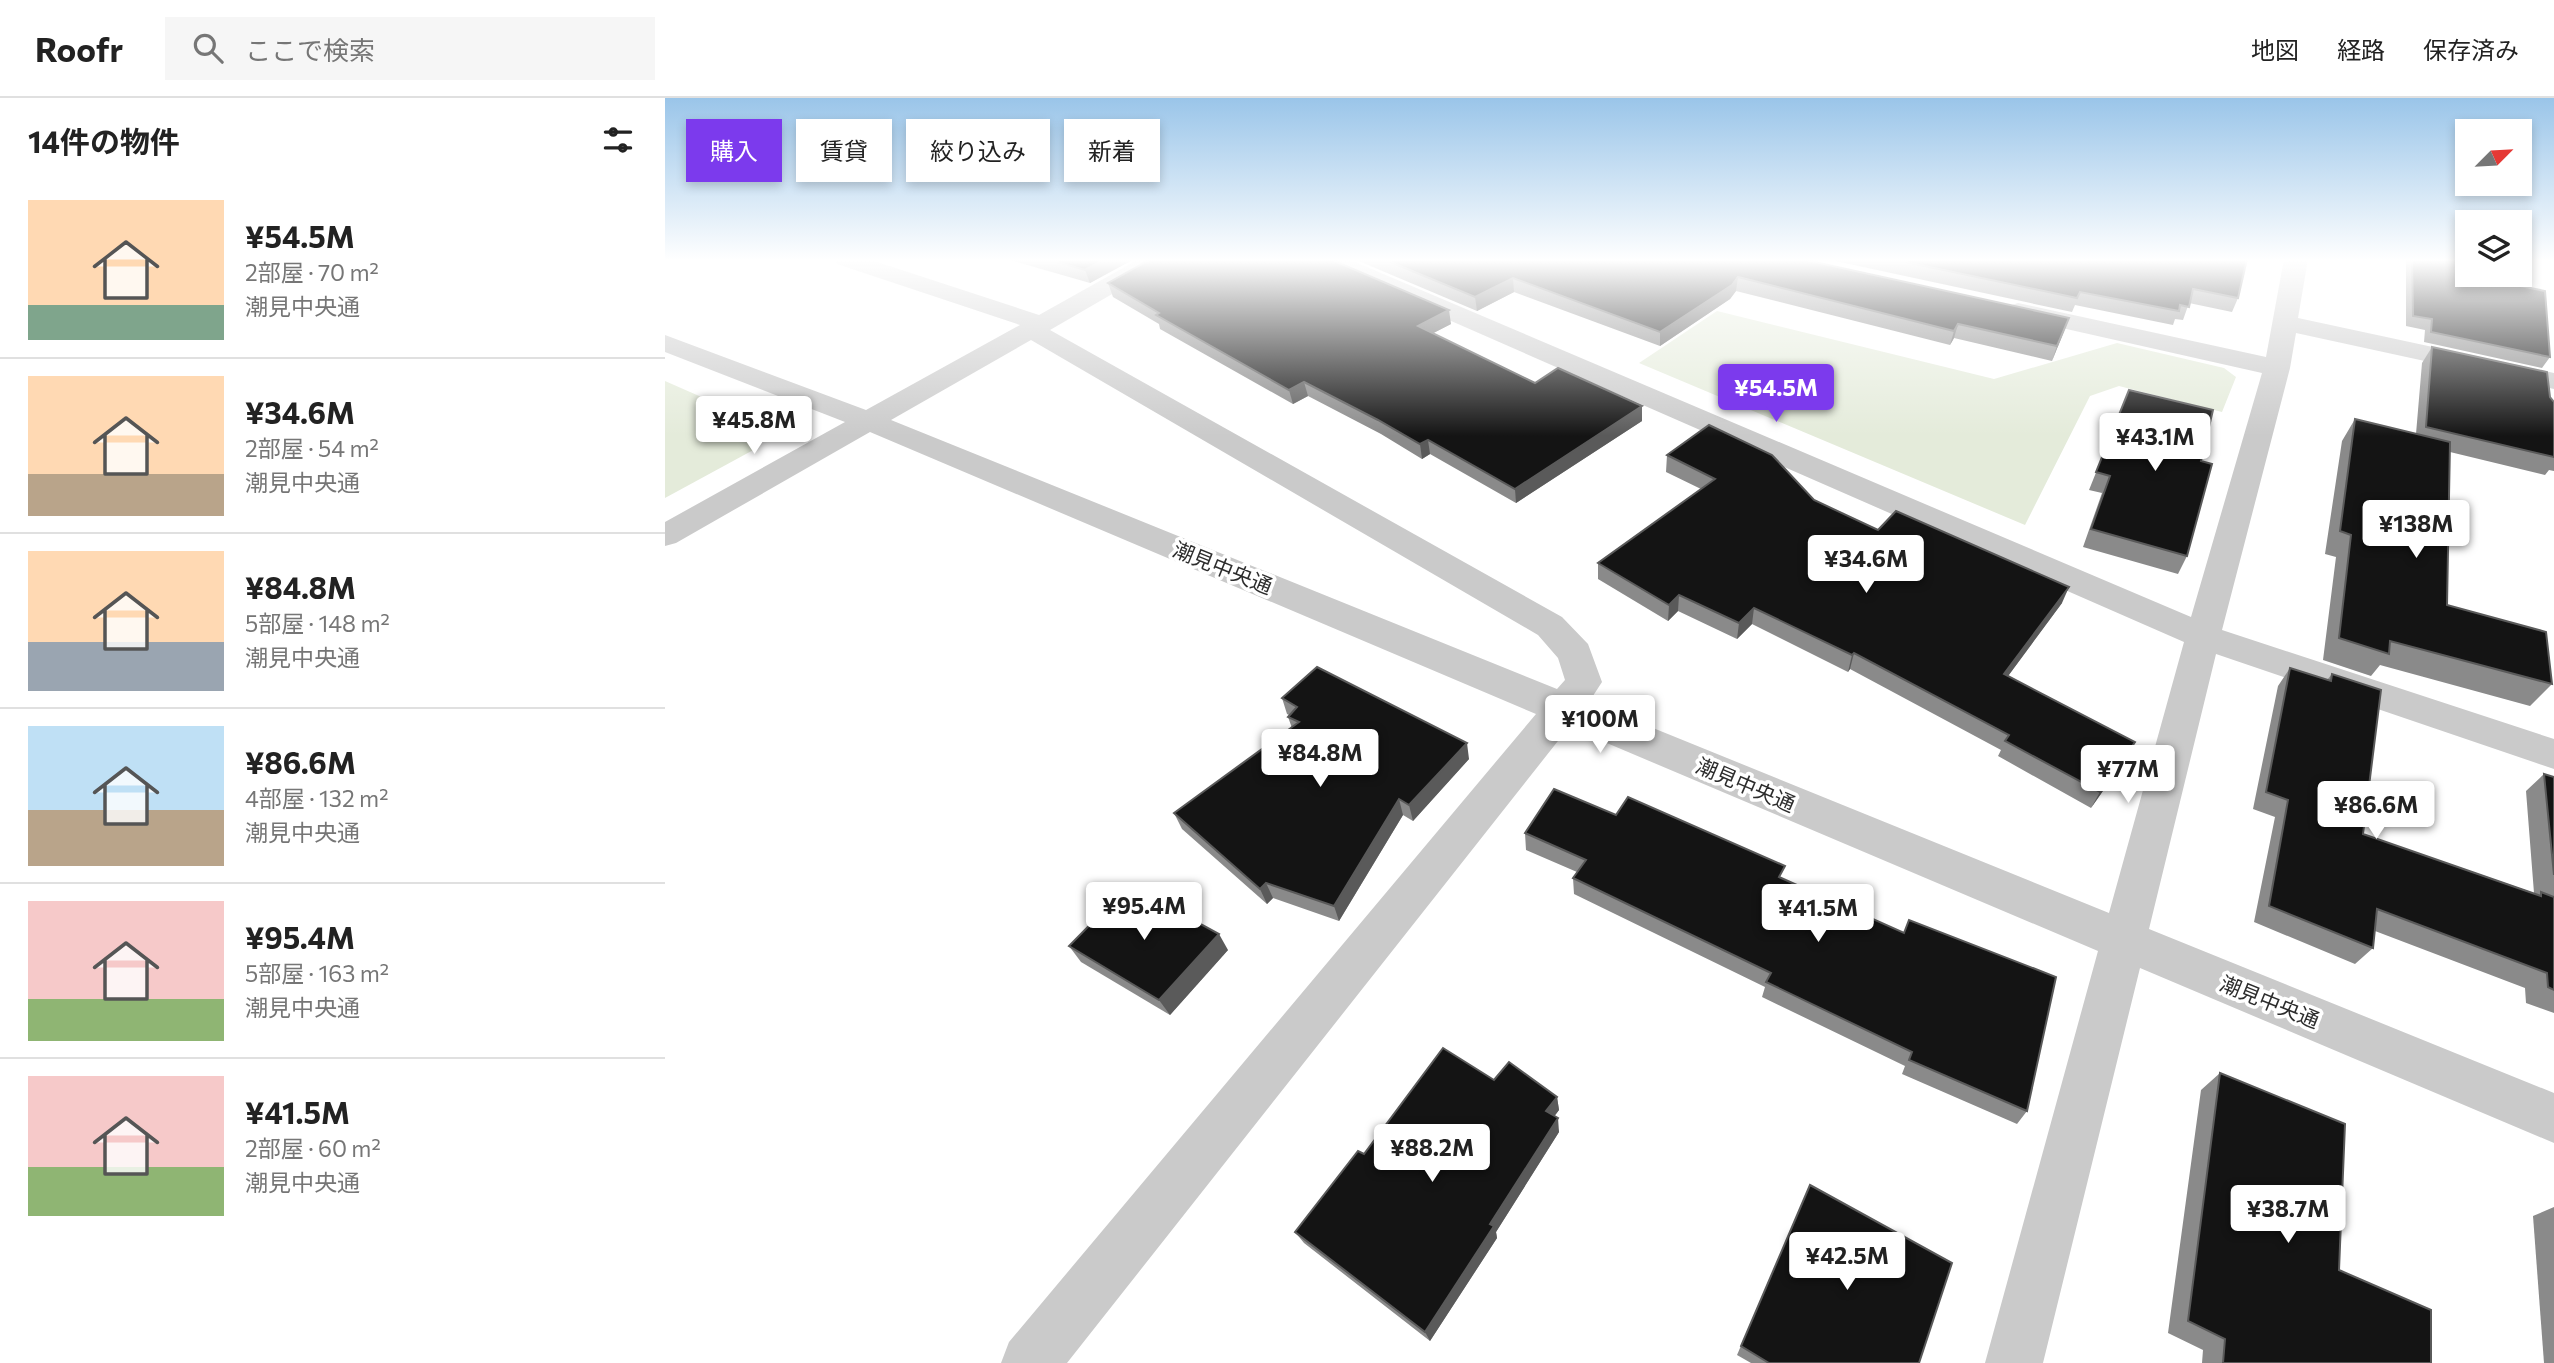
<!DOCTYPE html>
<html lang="ja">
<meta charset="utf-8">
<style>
body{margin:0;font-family:Commissioner,"Noto Sans JP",sans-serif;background:#f6f6f6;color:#222;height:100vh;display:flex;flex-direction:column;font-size:26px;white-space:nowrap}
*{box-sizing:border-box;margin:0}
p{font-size:23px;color:#767676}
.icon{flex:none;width:38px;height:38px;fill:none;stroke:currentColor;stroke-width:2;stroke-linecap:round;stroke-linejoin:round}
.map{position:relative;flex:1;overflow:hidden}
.panel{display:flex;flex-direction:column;background:#fff;width:665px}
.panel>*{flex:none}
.guide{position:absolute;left:21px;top:21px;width:665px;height:63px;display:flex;gap:14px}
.needle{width:46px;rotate:66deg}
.buttons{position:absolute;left:1790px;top:21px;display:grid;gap:14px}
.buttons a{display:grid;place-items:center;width:77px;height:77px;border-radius:0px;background:#fff;box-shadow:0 4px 10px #0003;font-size:35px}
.price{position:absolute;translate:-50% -60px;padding:0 16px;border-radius:7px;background:#fff;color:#222;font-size:23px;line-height:46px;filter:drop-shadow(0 2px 4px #0008)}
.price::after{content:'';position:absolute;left:50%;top:42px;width:21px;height:16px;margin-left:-10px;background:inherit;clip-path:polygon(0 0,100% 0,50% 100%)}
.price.active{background:#7c3aed;color:#fff}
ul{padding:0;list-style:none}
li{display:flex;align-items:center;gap:21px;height:175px;padding:0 28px}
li+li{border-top:2px solid #e0e0e0}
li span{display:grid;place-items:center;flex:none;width:196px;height:140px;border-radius:0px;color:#555}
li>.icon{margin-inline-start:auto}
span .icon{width:84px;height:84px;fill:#fffc;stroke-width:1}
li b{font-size:30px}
h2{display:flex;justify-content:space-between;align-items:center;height:84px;padding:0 28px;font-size:30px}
.chip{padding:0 24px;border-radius:0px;background:#fff;box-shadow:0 4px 10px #0003;font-size:24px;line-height:63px}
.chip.active{background:#7c3aed;color:#fff}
header{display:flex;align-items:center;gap:42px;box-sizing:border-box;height:98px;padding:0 35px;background:#fff;border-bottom:2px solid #e0e0e0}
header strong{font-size:33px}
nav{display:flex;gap:38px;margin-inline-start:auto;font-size:24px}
.search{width:490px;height:63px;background:#f6f6f6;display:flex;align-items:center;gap:18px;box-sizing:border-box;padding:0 24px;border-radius:0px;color:#767676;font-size:26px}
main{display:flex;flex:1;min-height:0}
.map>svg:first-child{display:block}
</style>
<header>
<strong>Roofr</strong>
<div class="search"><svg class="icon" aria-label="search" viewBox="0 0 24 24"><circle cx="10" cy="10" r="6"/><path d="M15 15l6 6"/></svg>ここで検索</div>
<nav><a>地図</a><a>経路</a><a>保存済み</a></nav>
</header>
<main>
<section class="panel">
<h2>14件の物件<svg class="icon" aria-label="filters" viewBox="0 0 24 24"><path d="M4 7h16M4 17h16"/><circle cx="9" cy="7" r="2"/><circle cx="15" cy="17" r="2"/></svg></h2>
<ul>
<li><span style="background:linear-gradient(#ffd9b3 75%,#7fa58c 0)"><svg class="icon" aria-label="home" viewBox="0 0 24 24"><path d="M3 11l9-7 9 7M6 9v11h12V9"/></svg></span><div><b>¥54.5M</b><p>2部屋 · 70 m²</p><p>潮見中央通</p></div></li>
<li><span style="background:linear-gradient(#ffd9b3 70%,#b9a48a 0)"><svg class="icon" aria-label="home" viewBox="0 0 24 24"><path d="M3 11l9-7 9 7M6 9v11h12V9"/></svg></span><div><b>¥34.6M</b><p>2部屋 · 54 m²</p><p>潮見中央通</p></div></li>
<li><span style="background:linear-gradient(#ffd9b3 65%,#9aa5b1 0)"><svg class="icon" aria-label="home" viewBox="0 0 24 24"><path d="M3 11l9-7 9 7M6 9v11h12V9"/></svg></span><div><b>¥84.8M</b><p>5部屋 · 148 m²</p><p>潮見中央通</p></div></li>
<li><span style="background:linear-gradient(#bfe0f5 60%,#b9a48a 0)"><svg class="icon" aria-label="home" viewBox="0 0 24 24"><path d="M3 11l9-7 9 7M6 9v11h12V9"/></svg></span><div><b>¥86.6M</b><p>4部屋 · 132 m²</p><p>潮見中央通</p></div></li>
<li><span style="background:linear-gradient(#f6c9c9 70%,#8fb573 0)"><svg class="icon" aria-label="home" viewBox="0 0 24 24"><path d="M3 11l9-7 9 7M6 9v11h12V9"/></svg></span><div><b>¥95.4M</b><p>5部屋 · 163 m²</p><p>潮見中央通</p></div></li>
<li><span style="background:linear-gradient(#f6c9c9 65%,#8fb573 0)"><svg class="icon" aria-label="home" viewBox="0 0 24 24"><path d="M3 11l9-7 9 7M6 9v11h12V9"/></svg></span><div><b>¥41.5M</b><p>2部屋 · 60 m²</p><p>潮見中央通</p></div></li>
</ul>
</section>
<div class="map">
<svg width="1889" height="1265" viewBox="0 0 1889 1265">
<rect width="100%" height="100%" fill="#fff"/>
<!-- green -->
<g fill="#e4ebda">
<path d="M 1052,213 L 1329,281 L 1452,245 L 1559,270 L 1571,279 L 1557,314 L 1454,288 L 1425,298 L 1360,427 L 974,265 Z"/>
<path d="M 0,283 L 100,327 L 92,350 L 0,400 Z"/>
</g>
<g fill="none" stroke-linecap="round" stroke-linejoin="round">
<!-- minor -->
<path fill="#cacaca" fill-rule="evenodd" d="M 168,161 L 203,161 L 374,217 L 474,161 L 503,161 L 499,166 L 385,232 L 897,519 L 923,546 L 937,584 L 924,604 L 1444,815 L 1519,544 L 656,166 L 652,161 L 683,161 L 1526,519 L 1597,275 L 1344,218 L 1340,213 L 1344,208 L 1353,205 L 1601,259 L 1619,161 L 1643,161 L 1633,220 L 1889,275 L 1889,291 L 1631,235 L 1625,270 L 1557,532 L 1889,641 L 1889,671 L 1551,556 L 1484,831 L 1889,995 L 1889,1045 L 1475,870 L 1378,1265 L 1320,1265 L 1433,853 L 904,629 L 402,1265 L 336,1265 L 344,1244 L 871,616 L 205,334 L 11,445 L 0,448 L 0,424 L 180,324 L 0,254 L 0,237 L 201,312 L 355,227 L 172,166 ZM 366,242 L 873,537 L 893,560 L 900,582 L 892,591 L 226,322 Z"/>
</g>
<!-- wall -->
<g fill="#8a8a8a">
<path d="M 341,161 L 469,161 L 425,185 Z"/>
<path d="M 689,161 L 1136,161 L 1399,233 L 1387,263 L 1289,240 L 1285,247 L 1071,193 L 1065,201 L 995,248 L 849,194 L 812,213 Z"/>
<path d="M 1161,161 L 1582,161 L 1573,200 L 1567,214 L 1524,205 L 1518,222 L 1510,221 L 1508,227 L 1410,207 L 1407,214 Z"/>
<path d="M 1741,161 L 1802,161 L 1836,184 L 1885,259 L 1877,270 L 1759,244 L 1760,232 L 1741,228 Z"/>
<path d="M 443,185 L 786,226 L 768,235 L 870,285 L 977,323 L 851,405 L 765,356 L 757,361 L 716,336 L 643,298 L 628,306 L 495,231 L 494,226 L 448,199 Z"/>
<path d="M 1767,249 L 1885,299 L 1889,304 L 1889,373 L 1884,372 L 1880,377 L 1785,354 L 1782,507 L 1887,586 L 1865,608 L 1715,567 L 1706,578 L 1658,562 L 1671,459 L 1660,456 L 1677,343 L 1690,321 L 1751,336 L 1757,265 Z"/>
<path d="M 1464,292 L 1536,363 L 1522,458 L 1513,476 L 1418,449 L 1437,395 L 1424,392 Z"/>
<path d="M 1002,357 L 1149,402 L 1213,432 L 1397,505 L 1343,578 L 1470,644 L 1461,660 L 1426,710 L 1333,658 L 1336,652 L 1185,571 L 1183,574 L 1087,526 L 1072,541 L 1013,513 L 1003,523 L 933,481 L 933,465 L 1036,391 L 1001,374 Z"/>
<path d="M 1625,570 L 1662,582 L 1667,576 L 1698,736 L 1869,795 L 1861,693 L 1879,676 L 1889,679 L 1889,915 L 1861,905 L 1860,890 L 1710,833 L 1708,850 L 1690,866 L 1589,824 L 1610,719 L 1588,711 L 1613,588 Z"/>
<path d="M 617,600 L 804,661 L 748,723 L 738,717 L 674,823 L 608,800 L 602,806 L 517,731 L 509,715 L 627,630 L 623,619 L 624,617 L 622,616 Z"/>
<path d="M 951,717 L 1117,780 L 1362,1013 L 1352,1026 L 1237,976 L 1240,968 L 1097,899 L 1100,889 L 909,796 L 908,780 L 912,774 L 861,752 L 860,735 Z"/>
<path d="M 404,848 L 563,852 L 505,917 L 416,864 Z"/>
<path d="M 1555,975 L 1674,1172 L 1766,1265 L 1537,1265 L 1538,1252 L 1503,1235 L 1536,992 Z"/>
<path d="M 829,982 L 892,999 L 894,1012 L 889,1018 L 894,1034 L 831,1134 L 832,1140 L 765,1243 L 639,1145 L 630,1134 L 699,1056 Z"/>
<path d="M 1145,1087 L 1254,1265 L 1086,1265 L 1072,1257 Z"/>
<path d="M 1889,1109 L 1889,1265 L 1879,1265 L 1868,1118 Z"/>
</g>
<!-- shaded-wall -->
<g fill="#5a5a5a">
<path d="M 440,161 L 469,161 L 425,185 L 420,172 Z"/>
<path d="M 1073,179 L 1071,193 L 1065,201 L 995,248 L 995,234 Z"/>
<path d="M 848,180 L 849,194 L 812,213 L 810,199 Z"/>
<path d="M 784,212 L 786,226 L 755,242 L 753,228 Z"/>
<path d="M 1404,220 L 1399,233 L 1387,263 L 1392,248 Z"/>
<path d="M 1293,226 L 1289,240 L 1285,247 L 1289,233 Z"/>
<path d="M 639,284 L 643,298 L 628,306 L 624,292 Z"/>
<path d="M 977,308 L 977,323 L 851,405 L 850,391 Z"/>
<path d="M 763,342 L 765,356 L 757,361 L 755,346 Z"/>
<path d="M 1404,489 L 1397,505 L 1332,593 L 1339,576 Z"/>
<path d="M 1014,497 L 1013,513 L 1003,523 L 1004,507 Z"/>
<path d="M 1089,510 L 1087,526 L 1072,541 L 1074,525 Z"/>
<path d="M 1189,555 L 1185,571 L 1183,574 L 1187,557 Z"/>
<path d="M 1470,644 L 1461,660 L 1426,710 L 1435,694 Z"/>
<path d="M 802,645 L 804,661 L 748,723 L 744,707 Z"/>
<path d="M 734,701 L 738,717 L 674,823 L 669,808 Z"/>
<path d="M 601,785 L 608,800 L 602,806 L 595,791 Z"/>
<path d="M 554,836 L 563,852 L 505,917 L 494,902 Z"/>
<path d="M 892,999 L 894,1012 L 883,1027 L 881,1013 Z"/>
<path d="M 893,1020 L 894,1034 L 831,1134 L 832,1140 L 765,1243 L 760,1234 L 825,1126 Z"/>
</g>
<!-- building -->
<g fill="#141414" stroke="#5a5a5a" stroke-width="2">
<path d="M 382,161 L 440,161 L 420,172 Z"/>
<path d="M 486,161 L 665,161 L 784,212 L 753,228 L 870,285 L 893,270 L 977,308 L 850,391 L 763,342 L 755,346 L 713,322 L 639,284 L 624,292 L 491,217 L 494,215 L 443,185 Z"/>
<path d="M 718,161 L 1136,161 L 1404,220 L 1392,248 L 1293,226 L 1289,233 L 1073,179 L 1067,187 L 995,234 L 848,180 L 810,199 Z"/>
<path d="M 1226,161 L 1582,161 L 1573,200 L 1528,191 L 1524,209 L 1515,207 L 1514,213 L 1415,194 L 1412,200 Z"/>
<path d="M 1747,161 L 1802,161 L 1802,177 L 1834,177 L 1836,184 L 1880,193 L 1885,259 L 1766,234 L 1767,221 L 1748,218 Z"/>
<path d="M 1767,249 L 1882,274 L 1885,299 L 1889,304 L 1889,359 L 1761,329 Z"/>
<path d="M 1464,292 L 1548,312 L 1536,363 L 1547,366 L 1522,458 L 1426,431 L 1445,378 L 1431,374 Z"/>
<path d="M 1690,321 L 1785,344 L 1782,507 L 1881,534 L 1887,586 L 1725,543 L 1724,556 L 1674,540 L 1686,437 L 1675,433 Z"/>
<path d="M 1044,327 L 1107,357 L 1149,402 L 1213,432 L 1231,413 L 1404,489 L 1339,576 L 1470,644 L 1435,694 L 1340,643 L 1344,637 L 1189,555 L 1187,557 L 1089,510 L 1074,525 L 1014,497 L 1004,507 L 933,465 L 1050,381 L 1002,357 Z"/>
<path d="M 652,569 L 802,645 L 744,707 L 734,701 L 669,808 L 601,785 L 595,791 L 509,715 L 634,624 L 623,619 L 632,609 L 617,600 Z"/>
<path d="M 1625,570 L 1666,583 L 1667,576 L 1716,592 L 1698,736 L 1876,798 L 1876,794 L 1889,799 L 1889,892 L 1883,889 L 1882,875 L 1712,811 L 1708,850 L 1604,808 L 1623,702 L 1601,694 Z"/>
<path d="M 1879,676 L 1889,679 L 1889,777 Z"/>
<path d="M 889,691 L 951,717 L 963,699 L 1120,768 L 1114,779 L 1239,835 L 1244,822 L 1391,879 L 1362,1013 L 1244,962 L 1247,954 L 1101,884 L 1106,875 L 908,780 L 921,762 L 860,735 Z"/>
<path d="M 464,787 L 554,836 L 494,902 L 404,848 Z"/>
<path d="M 778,950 L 829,982 L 844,964 L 892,999 L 881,1013 L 893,1020 L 825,1126 L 829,1128 L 760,1234 L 630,1134 L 693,1053 L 699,1056 Z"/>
<path d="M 1555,975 L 1680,1026 L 1674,1172 L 1766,1212 L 1766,1265 L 1558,1265 L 1560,1241 L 1523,1223 Z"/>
<path d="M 1145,1087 L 1287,1165 L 1254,1265 L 1104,1265 L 1076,1248 Z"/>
</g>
<!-- sky -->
<linearGradient id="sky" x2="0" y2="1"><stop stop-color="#9ac5e9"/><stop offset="0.48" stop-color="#fff"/><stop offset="1" stop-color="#fff" stop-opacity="0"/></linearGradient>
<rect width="1889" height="338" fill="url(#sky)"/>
<g text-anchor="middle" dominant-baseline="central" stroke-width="7" stroke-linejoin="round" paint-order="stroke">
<!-- street labels -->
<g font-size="21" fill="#2d2d2d" stroke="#fff">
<text transform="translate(558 469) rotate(22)">潮見中央通</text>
<text transform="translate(1081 686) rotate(23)">潮見中央通</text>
<text transform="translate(1605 903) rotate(22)">潮見中央通</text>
</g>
</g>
</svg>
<div class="buttons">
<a><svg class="needle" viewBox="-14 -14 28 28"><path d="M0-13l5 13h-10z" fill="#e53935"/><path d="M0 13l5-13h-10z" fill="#767676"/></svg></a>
<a><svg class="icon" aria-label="layers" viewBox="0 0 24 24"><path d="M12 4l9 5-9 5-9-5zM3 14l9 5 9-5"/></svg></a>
</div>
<b class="price active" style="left:1111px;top:326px">¥54.5M</b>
<b class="price" style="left:89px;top:358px">¥45.8M</b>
<b class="price" style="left:1490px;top:375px">¥43.1M</b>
<b class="price" style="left:1751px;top:462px">¥138M</b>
<b class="price" style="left:1201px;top:497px">¥34.6M</b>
<b class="price" style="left:935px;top:657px">¥100M</b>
<b class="price" style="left:655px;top:691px">¥84.8M</b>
<b class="price" style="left:1463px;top:707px">¥77M</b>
<b class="price" style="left:1711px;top:743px">¥86.6M</b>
<b class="price" style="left:479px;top:844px">¥95.4M</b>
<b class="price" style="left:1153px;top:846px">¥41.5M</b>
<b class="price" style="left:767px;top:1086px">¥88.2M</b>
<b class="price" style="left:1623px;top:1147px">¥38.7M</b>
<b class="price" style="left:1182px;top:1194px">¥42.5M</b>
<div class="guide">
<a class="chip active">購入</a>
<a class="chip">賃貸</a>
<a class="chip">絞り込み</a>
<a class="chip">新着</a>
</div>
</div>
</main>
